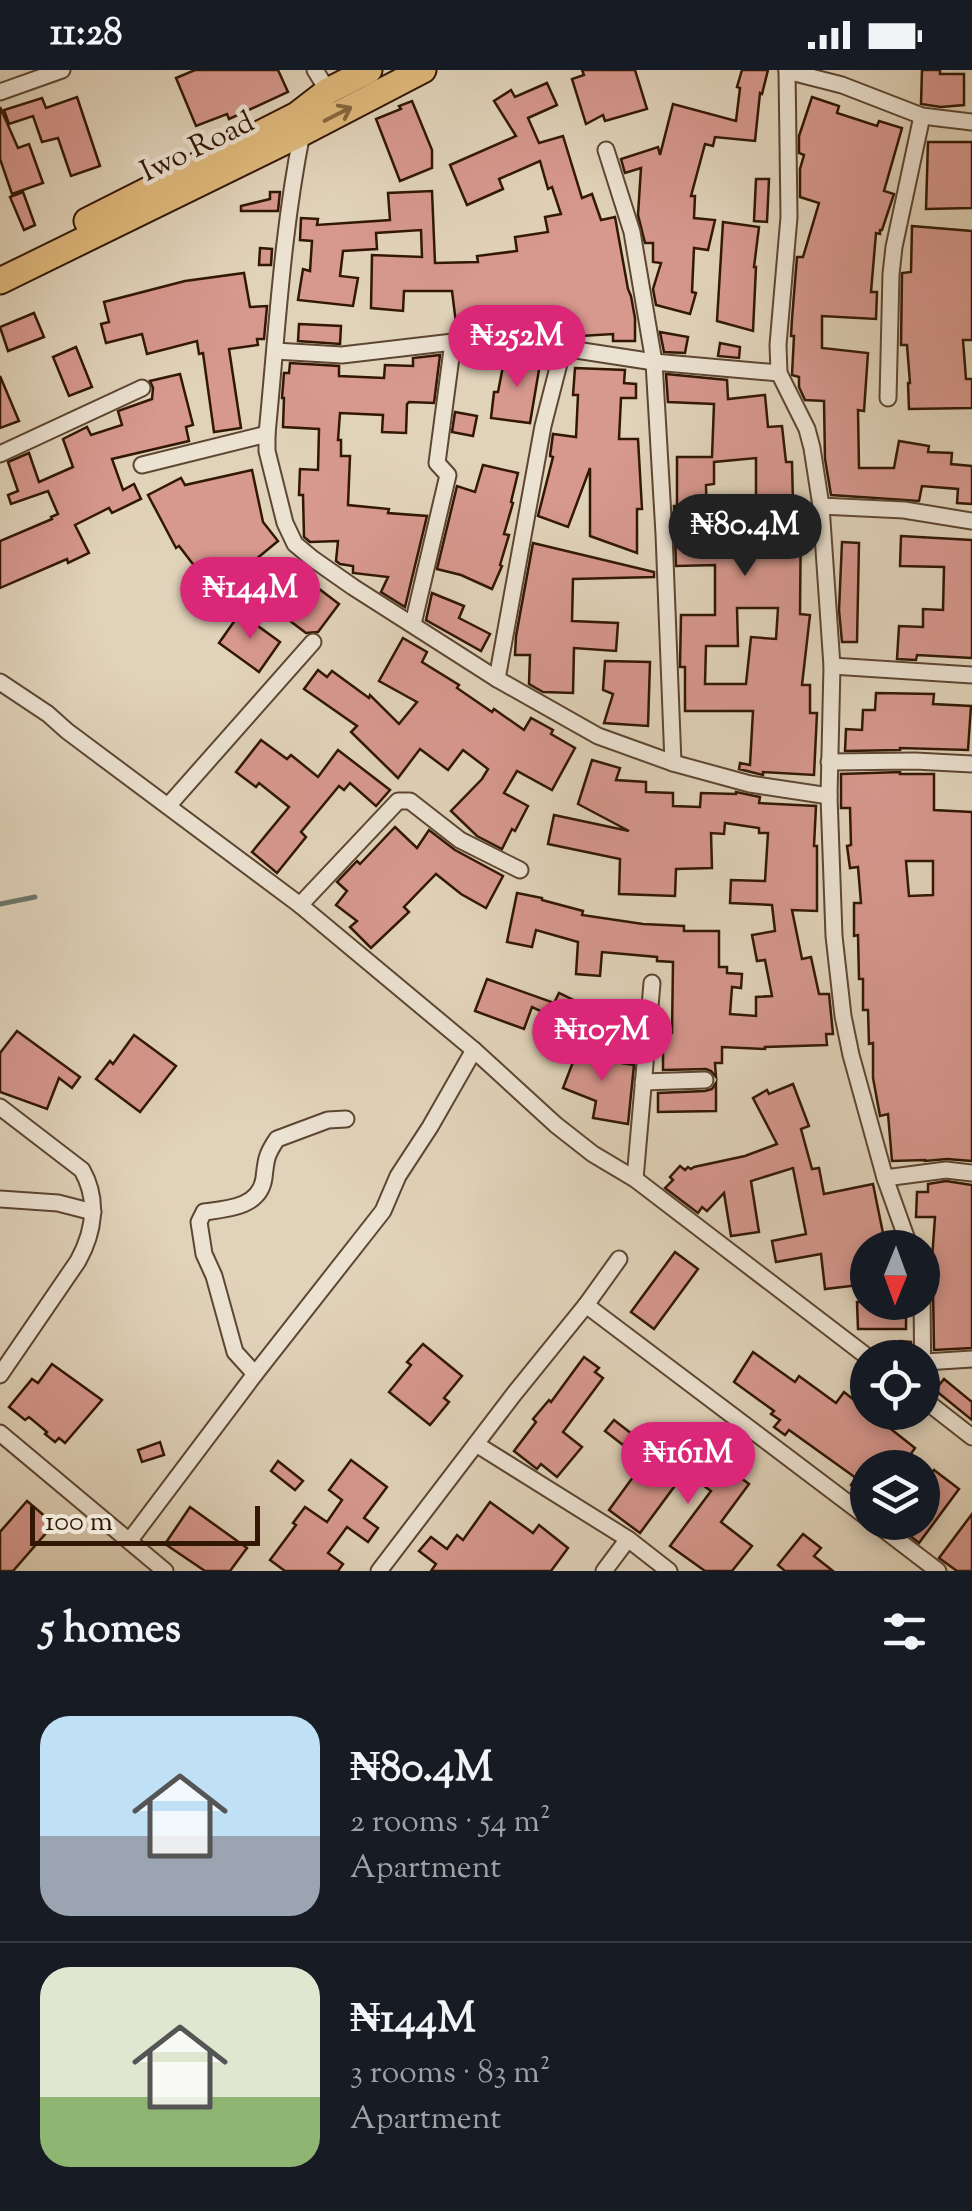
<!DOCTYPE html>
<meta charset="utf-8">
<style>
body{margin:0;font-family:"Sorts Mill Goudy",serif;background:#242831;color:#f1f3f6;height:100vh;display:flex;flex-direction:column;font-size:38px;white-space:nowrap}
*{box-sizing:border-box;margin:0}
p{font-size:32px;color:#9ea1a6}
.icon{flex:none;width:55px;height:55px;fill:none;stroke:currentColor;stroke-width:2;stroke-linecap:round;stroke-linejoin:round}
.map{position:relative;height:1501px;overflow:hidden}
.side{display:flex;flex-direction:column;background:#171b24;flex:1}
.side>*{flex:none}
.needle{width:65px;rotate:181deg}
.tools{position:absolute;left:850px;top:1160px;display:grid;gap:20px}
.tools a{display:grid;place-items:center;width:90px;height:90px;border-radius:50%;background:#171b24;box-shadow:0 5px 15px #0003;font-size:50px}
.scale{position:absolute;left:30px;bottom:25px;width:230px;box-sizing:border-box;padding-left:10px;border:5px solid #311704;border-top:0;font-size:28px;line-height:35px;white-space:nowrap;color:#311704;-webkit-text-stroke:8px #ece2d2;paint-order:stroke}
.price{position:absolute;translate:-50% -85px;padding:0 22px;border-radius:35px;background:#db2777;color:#fff;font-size:32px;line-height:65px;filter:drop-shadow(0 2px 5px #0008)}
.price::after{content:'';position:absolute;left:50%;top:60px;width:30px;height:22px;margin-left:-15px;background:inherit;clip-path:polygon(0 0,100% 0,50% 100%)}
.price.selected{background:#222;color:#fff}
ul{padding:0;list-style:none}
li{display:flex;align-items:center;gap:30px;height:250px;padding:0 40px}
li+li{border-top:2px solid #363941}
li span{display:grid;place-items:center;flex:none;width:280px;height:200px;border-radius:30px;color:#555}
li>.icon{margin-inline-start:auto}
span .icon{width:120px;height:120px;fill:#fffc;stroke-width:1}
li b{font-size:42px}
h2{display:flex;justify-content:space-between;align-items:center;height:120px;padding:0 40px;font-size:42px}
.status{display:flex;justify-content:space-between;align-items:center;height:70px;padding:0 50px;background:#171b24;direction:ltr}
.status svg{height:28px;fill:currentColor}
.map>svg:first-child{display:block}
</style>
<div class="status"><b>11:28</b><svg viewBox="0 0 49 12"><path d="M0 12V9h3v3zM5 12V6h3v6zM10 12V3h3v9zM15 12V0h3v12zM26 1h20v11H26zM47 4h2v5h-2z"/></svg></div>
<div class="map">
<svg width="972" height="1501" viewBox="0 0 972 1501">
<rect width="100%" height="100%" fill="#e1d3ba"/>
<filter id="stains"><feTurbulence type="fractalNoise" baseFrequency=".002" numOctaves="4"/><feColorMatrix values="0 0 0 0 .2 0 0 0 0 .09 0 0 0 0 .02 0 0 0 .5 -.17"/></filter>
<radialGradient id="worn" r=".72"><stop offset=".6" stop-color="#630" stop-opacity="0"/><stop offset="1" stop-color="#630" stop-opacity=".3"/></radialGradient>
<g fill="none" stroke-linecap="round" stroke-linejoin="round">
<!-- stream -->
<path stroke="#6c786b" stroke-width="5" d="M 0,834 L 35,827"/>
</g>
<!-- building -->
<g fill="#d7988e" stroke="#311704" stroke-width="2.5" fill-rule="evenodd">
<path d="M 195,0 L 278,0 L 288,22 L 229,49 L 227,44 L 196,56 L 176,8 Z"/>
<path d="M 582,0 L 635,0 L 647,39 L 605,51 L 603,45 L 586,54 L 572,9 L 584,5 Z"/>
<path d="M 742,0 L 768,0 L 762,24 L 760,23 L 755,71 L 715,67 L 713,76 L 705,74 L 691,126 L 695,126 L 694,148 L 715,150 L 708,180 L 694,178 L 692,222 L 696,223 L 690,244 L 656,235 L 653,219 L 661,193 L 653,192 L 653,173 L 645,173 L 638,145 L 641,98 L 625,103 L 621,89 L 658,77 L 660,85 L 673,34 L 736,51 L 740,18 L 737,17 Z"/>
<path d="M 922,0 L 940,0 L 940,4 L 964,4 L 964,35 L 941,37 L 921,34 Z"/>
<path d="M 547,13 L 557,35 L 528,48 L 539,73 L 563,66 L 582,128 L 592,124 L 601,150 L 615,147 L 628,219 L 631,226 L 635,248 L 635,271 L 613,271 L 613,264 L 564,267 L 504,264 L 504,256 L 457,261 L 452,221 L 404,221 L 403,241 L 371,238 L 372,185 L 422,187 L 421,160 L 376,163 L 377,179 L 343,181 L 340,206 L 358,208 L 353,236 L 298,230 L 303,199 L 310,201 L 312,171 L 300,170 L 301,148 L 318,149 L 317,155 L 390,150 L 388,123 L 432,121 L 435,193 L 478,192 L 477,186 L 517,181 L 515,167 L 548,162 L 545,147 L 561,144 L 552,117 L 548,119 L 540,91 L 499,109 L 503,119 L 467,135 L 450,95 L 516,66 L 494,31 L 511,20 L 515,27 Z"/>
<path d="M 77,27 L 100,96 L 71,106 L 58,68 L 42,72 L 33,46 L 9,54 L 4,40 L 42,28 L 46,38 Z"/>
<path d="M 812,27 L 839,36 L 837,43 L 877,56 L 879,51 L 902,58 L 884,121 L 894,124 L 882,160 L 880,160 L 880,164 L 876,163 L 871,222 L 877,222 L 876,249 L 822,246 L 822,278 L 868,283 L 864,341 L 858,340 L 859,398 L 894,398 L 899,371 L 929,376 L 928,382 L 952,383 L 951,394 L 972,396 L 972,434 L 957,433 L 958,419 L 922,416 L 919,431 L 831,425 L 825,389 L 824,331 L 805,330 L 799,317 L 799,307 L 792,305 L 794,266 L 791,266 L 792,249 L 797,187 L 803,187 L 819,133 L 800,127 L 800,99 L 804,85 L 799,83 L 799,66 Z"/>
<path d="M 412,31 L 432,80 L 432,98 L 400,111 L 376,49 L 401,39 L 399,36 Z"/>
<path d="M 0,37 L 18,78 L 29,74 L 43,113 L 12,124 L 0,89 Z"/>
<path d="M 928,72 L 972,72 L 972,138 L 926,139 Z"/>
<path d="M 756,109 L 769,109 L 767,152 L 754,151 Z"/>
<path d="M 23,122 L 35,155 L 24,160 L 10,127 Z"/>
<path d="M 270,122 L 280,122 L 278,141 L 241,141 L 241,136 L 270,129 Z"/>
<path d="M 723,152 L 759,157 L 754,197 L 756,197 L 753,261 L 717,251 Z"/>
<path d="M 912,156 L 972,161 L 972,270 L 963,270 L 966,309 L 972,309 L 972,338 L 909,339 L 908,313 L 910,313 L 907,275 L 901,275 L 902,203 L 911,202 Z"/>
<path d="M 260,178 L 272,179 L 271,195 L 259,195 Z"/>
<path d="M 244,203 L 250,237 L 267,236 L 264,269 L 257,269 L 258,275 L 229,279 L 241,358 L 214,362 L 203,283 L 199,284 L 197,271 L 147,284 L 142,264 L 106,273 L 101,254 L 109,252 L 104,232 L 185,211 Z"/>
<path d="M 34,243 L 44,267 L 8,281 L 0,257 Z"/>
<path d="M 299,254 L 341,256 L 340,274 L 298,271 Z"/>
<path d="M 660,262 L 688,267 L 685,283 L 664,282 Z"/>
<path d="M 720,273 L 740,277 L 739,288 L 718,286 Z"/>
<path d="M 76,277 L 92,317 L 69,326 L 53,287 Z"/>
<path d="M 440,285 L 434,333 L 409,332 L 407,334 L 406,363 L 382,362 L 383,345 L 340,343 L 338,370 L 341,370 L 341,386 L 350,386 L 348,435 L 389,439 L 388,443 L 427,446 L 405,537 L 381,522 L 388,507 L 353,503 L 353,496 L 340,494 L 336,491 L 338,471 L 310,472 L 304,467 L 303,425 L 299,425 L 300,399 L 318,400 L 319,359 L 283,357 L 284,328 L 282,328 L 284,303 L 289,303 L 290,293 L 339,296 L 339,306 L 384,308 L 385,295 L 413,296 L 413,288 Z"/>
<path d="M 505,286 L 541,288 L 530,353 L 491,348 L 494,322 L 498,322 Z"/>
<path d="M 575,298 L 625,300 L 624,313 L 636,314 L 636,328 L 621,328 L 619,369 L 638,369 L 642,439 L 637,439 L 637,483 L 590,466 L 590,398 L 568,457 L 538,446 L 553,387 L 550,386 L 553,364 L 576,367 L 578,325 L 573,325 Z"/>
<path d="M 180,304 L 193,355 L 186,357 L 189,371 L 112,389 L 123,420 L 134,414 L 141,429 L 112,443 L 109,438 L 75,455 L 89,483 L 68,493 L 67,489 L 0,518 L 0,471 L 52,449 L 51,447 L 58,444 L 48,421 L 11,434 L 8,425 L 18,421 L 8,392 L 29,383 L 39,412 L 73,397 L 63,369 L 87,357 L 91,365 L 122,355 L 118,341 L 152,329 L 153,318 L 150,311 Z"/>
<path d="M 666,304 L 727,310 L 728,329 L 765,325 L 768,357 L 782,356 L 786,392 L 792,392 L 793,433 L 801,434 L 800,544 L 810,545 L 802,615 L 810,615 L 810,643 L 817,643 L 814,705 L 763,702 L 763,705 L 739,699 L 740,693 L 750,695 L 753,641 L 685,641 L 685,597 L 680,597 L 681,545 L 715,545 L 715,495 L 676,496 L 674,436 L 677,436 L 677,387 L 712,387 L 714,334 L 668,332 ZM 756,388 L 756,431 L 749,431 L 747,464 L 707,465 L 706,415 L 714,414 L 714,392 ZM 737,538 L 778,538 L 776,569 L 751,567 L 746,614 L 705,614 L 706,576 L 738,576 Z"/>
<path d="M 0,306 L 19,351 L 0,358 Z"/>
<path d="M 455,342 L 477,346 L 473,366 L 452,362 Z"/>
<path d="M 483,395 L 518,403 L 511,432 L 513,433 L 504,464 L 509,465 L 500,495 L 502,496 L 492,519 L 461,505 L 437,499 L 457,416 L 475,422 Z"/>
<path d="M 252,400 L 263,452 L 278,471 L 255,490 L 308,532 L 318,518 L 339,534 L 318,562 L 306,563 L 253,523 L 262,512 L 242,489 L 209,515 L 179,476 L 176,478 L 148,425 L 181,408 L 185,415 Z"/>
<path d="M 901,466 L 972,470 L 972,588 L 917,585 L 916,590 L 897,589 L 899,556 L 923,557 L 923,539 L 943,540 L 944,497 L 900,496 Z"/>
<path d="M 842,472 L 859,473 L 857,572 L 842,572 L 839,540 Z"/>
<path d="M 533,473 L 654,502 L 654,507 L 573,509 L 572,551 L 618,553 L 616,581 L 574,578 L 573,623 L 543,622 L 529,614 L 530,585 L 515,585 L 516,566 Z"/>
<path d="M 432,523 L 464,536 L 459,548 L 490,564 L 481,581 L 426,550 Z"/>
<path d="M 240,543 L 280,572 L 259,602 L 219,573 Z"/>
<path d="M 403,568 L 427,582 L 422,592 L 459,615 L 457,618 L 492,642 L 494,639 L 524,660 L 531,648 L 553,660 L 551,664 L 575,678 L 552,720 L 517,701 L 504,723 L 528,736 L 515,761 L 512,759 L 502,779 L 477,766 L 451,741 L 482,709 L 488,699 L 463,680 L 448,700 L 420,679 L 398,708 L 351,662 L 357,656 L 304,619 L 318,600 L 327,607 L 332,601 L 369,628 L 370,625 L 399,654 L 417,632 L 379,611 Z"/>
<path d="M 605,591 L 650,592 L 648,656 L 604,653 L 613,624 L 603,620 Z"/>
<path d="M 876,623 L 934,624 L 933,634 L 971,636 L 968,680 L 900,678 L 900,680 L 845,681 L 846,659 L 862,660 L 863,640 L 875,640 Z"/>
<path d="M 261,670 L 287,689 L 291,685 L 318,707 L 338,680 L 390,720 L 376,736 L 350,713 L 344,720 L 339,716 L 301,762 L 306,767 L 277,803 L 252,782 L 289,737 L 259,713 L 256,717 L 236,702 Z"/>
<path d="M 592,690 L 620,698 L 616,710 L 646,712 L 646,722 L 673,723 L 673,736 L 700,737 L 701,723 L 736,724 L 736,722 L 760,727 L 759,733 L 816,736 L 814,776 L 817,776 L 817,841 L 792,840 L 802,889 L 811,887 L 819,924 L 829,924 L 833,964 L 826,964 L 827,975 L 765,977 L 765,979 L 722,977 L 722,993 L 715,993 L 716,1007 L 711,1001 L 706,999 L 663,1000 L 663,964 L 672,963 L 673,892 L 657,891 L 657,887 L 602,882 L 600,906 L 576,904 L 578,872 L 536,860 L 532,877 L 507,872 L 517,823 L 542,828 L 542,830 L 583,841 L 582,845 L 643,854 L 684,856 L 684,861 L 719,861 L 719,897 L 727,897 L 727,903 L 742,904 L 741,918 L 732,917 L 730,944 L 756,946 L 756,927 L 772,926 L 765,890 L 757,891 L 752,865 L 775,861 L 772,835 L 730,833 L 731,810 L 765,811 L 768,763 L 759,763 L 759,758 L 725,753 L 724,764 L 711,763 L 712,798 L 676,799 L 675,826 L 619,824 L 620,789 L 548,774 L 554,745 L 629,761 L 578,734 Z"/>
<path d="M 900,702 L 900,704 L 934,704 L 934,740 L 972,742 L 972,1091 L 947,1089 L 925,1091 L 925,1090 L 892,1091 L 888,1044 L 880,1046 L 873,1008 L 873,973 L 869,974 L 868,940 L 863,940 L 863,909 L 859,909 L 858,865 L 854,866 L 854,833 L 861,833 L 858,797 L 850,798 L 847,776 L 851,775 L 850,738 L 841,738 L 841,704 ZM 906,791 L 933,791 L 933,825 L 909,826 Z"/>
<path d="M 395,757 L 417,778 L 429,760 L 455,780 L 503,806 L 486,838 L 461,824 L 436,804 L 404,837 L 409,842 L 371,878 L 350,857 L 357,851 L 336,835 L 347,821 L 337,812 L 357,791 L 360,794 Z"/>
<path d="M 487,909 L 554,933 L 559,923 L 594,940 L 595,935 L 637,940 L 635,955 L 589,949 L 583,961 L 532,937 L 524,959 L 475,941 Z"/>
<path d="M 17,961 L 80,1007 L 72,1018 L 59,1008 L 47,1039 L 0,1022 L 0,983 Z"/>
<path d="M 134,965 L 176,996 L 140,1042 L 96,1009 L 110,991 L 113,994 Z"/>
<path d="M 580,974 L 605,984 L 602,990 L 634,995 L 628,1054 L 593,1048 L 596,1031 L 563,1018 Z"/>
<path d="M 716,1013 L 716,1041 L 658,1042 L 658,1023 L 705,1021 L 712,1019 Z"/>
<path d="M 793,1014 L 809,1056 L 801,1059 L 812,1099 L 819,1098 L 824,1124 L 873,1114 L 886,1178 L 868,1178 L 868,1214 L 825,1219 L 821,1184 L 776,1192 L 772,1171 L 806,1164 L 793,1098 L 751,1111 L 759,1162 L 731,1166 L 724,1123 L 707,1141 L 702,1137 L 698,1143 L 665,1118 L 673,1110 L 670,1107 L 680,1096 L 685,1100 L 688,1097 L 691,1099 L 694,1097 L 745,1086 L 777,1074 L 753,1028 L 767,1020 L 769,1024 Z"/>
<path d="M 946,1111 L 972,1115 L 972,1278 L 934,1280 L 933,1218 L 930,1218 L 935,1147 L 916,1147 L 917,1122 L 928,1122 L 928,1114 Z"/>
<path d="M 675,1182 L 698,1199 L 654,1259 L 631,1242 Z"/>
<path d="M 857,1232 L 906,1232 L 906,1259 L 858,1259 Z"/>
<path d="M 900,1271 L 911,1272 L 911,1288 L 898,1288 Z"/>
<path d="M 423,1274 L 462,1306 L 444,1328 L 449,1332 L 430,1355 L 389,1322 L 411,1295 L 407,1292 Z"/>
<path d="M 753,1282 L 795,1312 L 799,1306 L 836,1333 L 844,1322 L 915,1378 L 901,1398 L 868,1398 L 868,1428 L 851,1415 L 856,1408 L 789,1360 L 785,1365 L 774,1357 L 780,1350 L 771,1344 L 774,1341 L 734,1312 Z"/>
<path d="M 584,1287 L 599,1298 L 595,1302 L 603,1308 L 563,1362 L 582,1377 L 557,1407 L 541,1394 L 537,1399 L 514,1381 L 536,1352 L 533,1349 L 549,1330 L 551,1332 Z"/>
<path d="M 52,1294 L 102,1330 L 65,1373 L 59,1368 L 55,1372 L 45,1364 L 47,1362 L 29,1347 L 25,1350 L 9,1337 L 32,1309 L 38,1313 Z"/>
<path d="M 944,1309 L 972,1332 L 972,1350 L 935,1320 Z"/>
<path d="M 614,1350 L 632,1364 L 623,1375 L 605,1361 Z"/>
<path d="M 660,1370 L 668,1375 L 670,1373 L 709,1402 L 717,1390 L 749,1414 L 721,1452 L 752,1476 L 732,1501 L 705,1501 L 670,1476 L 711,1421 L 690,1406 L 682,1416 L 677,1413 L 640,1463 L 609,1440 Z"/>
<path d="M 160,1372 L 164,1385 L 142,1392 L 138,1380 Z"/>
<path d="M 351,1390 L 387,1417 L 364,1448 L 378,1458 L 368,1472 L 347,1457 L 328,1483 L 343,1494 L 338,1501 L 285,1501 L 270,1490 L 296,1455 L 293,1453 L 305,1437 L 327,1452 L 342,1430 L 329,1420 Z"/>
<path d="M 278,1391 L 303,1411 L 295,1420 L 271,1401 Z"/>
<path d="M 934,1400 L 959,1419 L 919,1473 L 893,1452 L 922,1452 L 922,1415 Z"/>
<path d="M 27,1431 L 54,1454 L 13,1501 L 0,1501 L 0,1462 Z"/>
<path d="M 490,1432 L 533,1463 L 539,1455 L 568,1478 L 551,1501 L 431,1501 L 436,1494 L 419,1481 L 431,1467 L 447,1479 L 457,1465 L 463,1470 Z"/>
<path d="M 190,1437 L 247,1478 L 230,1501 L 205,1501 L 165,1474 Z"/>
<path d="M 972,1444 L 972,1501 L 957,1501 L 939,1488 Z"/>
<path d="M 803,1464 L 821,1478 L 814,1486 L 833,1501 L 785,1501 L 778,1495 Z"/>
</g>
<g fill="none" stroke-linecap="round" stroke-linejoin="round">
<defs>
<g id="street">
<path d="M 315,0 L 328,21"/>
<path d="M 787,0 L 789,147 L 778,275 L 779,303 L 807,359 L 812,378 L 821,436 L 832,596 L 829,726 L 834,866 L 843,946 L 851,985 L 885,1108 L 910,1178"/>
<path d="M 787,1 L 842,15 L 922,46 L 972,52"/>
<path d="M 0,22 L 62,0"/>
<path d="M 302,63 C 282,162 277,263 267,364 L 267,381 L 285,453 L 295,474 L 313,489 L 353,517 L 497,609 L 598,666 L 673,693 L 750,714 L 829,726"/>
<path d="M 606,80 L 632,162 L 654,292 L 664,464 L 673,693"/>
<path d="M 275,281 L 342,285 L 453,272 L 563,278 L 654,292 L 779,303"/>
<path d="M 888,328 L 891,204 L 894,177 L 922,46"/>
<path d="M 0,384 L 142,318"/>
<path d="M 142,395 L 267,364"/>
<path d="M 821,436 L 904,440 L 972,451"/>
<path d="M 413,554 L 448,405 L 437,393 L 453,272"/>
<path d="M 832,596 L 972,605"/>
<path d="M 497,609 L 543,356 L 563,278"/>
<path d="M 0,612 L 48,644 L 67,661 L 300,835 L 474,980 L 556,1055 L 593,1084 L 635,1109 L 869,1288"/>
<path d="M 829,692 L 915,691 L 972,694"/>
<path d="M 168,736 L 313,572"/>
<path d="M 300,835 L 398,731 L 410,731 L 460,770 L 520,800"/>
<path d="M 643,1012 L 705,1010"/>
<path d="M 0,1037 L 82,1100 C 99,1130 94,1162 78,1191 L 0,1305"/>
<path d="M 885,1108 L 946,1100 L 972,1103"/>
<path d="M 635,1109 L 652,913"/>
<path d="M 0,1129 L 58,1133 L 93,1142"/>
<path d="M 922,1226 L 923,1329"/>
<path d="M 586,1235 L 868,1448"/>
<path d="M 925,1292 L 972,1289"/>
<path d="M 255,1304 L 235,1282 L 214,1206 L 204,1184 L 199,1152 L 204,1142 C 228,1139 260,1137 264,1108 C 266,1090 266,1085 277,1069 L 328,1050 L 346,1049"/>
<path d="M 922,1328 L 972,1367"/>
<path d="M 0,1363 L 165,1501"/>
<path d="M 476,1374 L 628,1469 L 669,1501"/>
<path d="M 874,1452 L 938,1501"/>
<path d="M 130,1470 L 255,1304 L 383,1141 L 398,1106 L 430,1057 L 474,980"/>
<path d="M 379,1501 L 514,1324 L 586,1235 L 619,1189"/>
<path d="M 604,1501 L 628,1469"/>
</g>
<g id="primary">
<path d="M 87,151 L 297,45 L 328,21 L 369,0"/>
<path d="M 0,211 L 302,63 L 423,0"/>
</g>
</defs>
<!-- street casing -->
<use href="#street" stroke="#5d4632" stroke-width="19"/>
<!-- primary casing -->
<use href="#primary" stroke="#311704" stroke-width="29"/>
<!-- street -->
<use href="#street" stroke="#ece2d2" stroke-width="15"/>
<!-- primary -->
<use href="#primary" stroke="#e0ba7d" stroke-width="25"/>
</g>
<!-- one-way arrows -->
<defs><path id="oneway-shaft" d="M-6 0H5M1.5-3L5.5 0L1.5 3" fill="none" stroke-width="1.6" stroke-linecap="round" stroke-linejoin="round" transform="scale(2.5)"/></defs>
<use stroke="#886840" href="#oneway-shaft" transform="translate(338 44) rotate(-27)"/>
<g text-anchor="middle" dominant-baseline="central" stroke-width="9" stroke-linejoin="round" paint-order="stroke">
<!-- street labels -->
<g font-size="30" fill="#311704" stroke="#ece2d2">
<text transform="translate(198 78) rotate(-26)">Iwo Road</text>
</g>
</g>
<rect width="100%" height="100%" filter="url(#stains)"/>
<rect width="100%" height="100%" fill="url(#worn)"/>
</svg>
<div class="tools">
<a><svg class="needle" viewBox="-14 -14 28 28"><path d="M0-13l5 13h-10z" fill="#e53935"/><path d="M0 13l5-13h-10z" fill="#9ea1a6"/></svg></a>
<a><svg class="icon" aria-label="locate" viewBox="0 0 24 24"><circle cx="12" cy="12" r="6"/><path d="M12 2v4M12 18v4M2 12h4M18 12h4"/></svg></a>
<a><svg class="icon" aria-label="layers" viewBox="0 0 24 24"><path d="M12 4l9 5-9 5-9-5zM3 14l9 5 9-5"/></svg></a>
</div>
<div class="scale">100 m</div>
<b class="price" style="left:517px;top:320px">₦252M</b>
<b class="price selected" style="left:745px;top:509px">₦80.4M</b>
<b class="price" style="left:250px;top:572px">₦144M</b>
<b class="price" style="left:602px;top:1014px">₦107M</b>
<b class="price" style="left:688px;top:1437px">₦161M</b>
</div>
<section class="side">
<h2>5 homes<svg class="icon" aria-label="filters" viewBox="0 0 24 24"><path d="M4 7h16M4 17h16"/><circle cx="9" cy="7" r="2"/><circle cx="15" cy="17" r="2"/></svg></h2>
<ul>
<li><span style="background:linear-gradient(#bfe0f5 60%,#9aa5b1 0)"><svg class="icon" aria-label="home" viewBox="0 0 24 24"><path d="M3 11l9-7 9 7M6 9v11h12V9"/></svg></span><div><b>₦80.4M</b><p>2 rooms · 54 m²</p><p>Apartment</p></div></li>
<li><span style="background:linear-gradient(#dfe7d0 65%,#8fb573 0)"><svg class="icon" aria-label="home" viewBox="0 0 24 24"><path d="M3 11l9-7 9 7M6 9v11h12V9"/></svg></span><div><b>₦144M</b><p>3 rooms · 83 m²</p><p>Apartment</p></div></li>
</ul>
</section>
